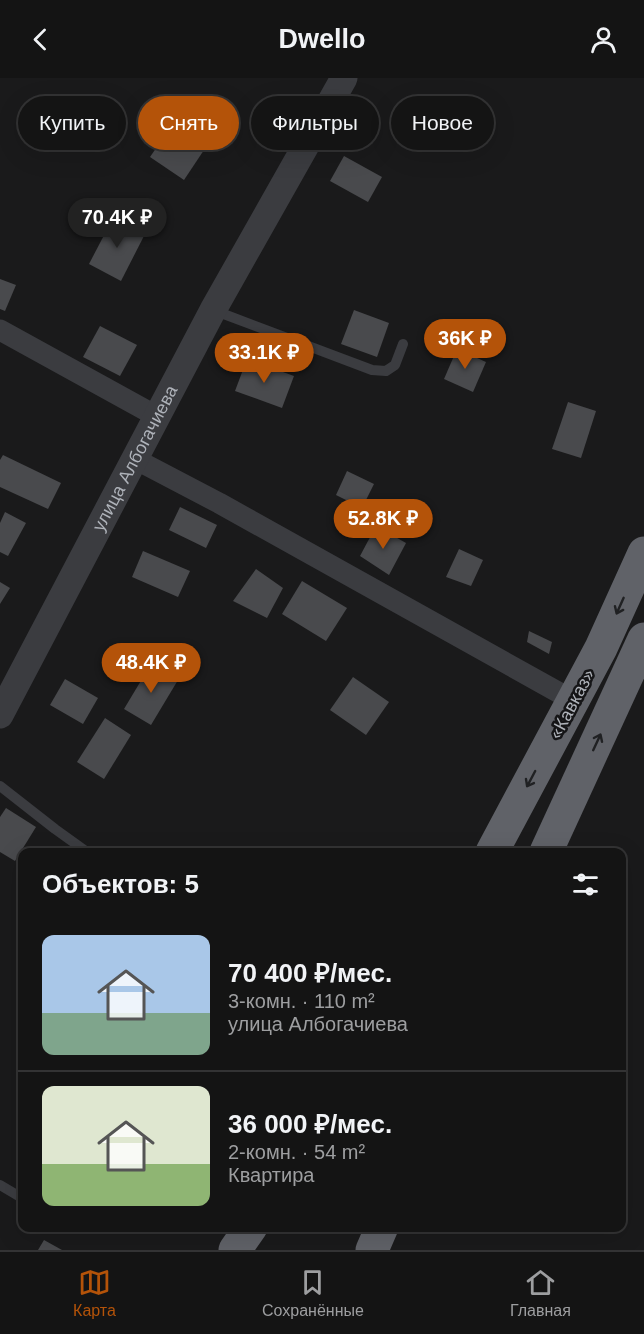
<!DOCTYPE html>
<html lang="ru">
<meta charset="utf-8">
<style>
body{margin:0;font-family:Helvetica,sans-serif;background:#212122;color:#f1f3f6;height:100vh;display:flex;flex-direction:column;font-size:22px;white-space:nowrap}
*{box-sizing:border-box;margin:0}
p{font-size:20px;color:#9d9ea0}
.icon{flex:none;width:33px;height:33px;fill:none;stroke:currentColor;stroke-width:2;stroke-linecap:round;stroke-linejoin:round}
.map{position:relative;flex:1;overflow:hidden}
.drawer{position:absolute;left:18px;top:770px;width:608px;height:384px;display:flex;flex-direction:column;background:#141414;border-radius:12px;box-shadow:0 6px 24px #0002,0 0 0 2px #333334}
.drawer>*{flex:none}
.guide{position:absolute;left:18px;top:18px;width:609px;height:54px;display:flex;gap:12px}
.price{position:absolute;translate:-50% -51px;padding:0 14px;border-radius:21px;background:#b45309;color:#fff;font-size:20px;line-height:39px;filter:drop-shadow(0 2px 3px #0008)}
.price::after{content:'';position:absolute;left:50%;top:36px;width:18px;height:14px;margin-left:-9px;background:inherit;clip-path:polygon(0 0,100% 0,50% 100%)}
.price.current{background:#222;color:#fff}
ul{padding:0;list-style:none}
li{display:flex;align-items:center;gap:18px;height:150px;padding:0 24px}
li+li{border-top:2px solid #333334}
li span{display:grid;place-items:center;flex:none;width:168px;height:120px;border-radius:12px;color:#555}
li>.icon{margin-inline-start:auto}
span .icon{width:72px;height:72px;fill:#fffc;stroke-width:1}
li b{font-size:26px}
h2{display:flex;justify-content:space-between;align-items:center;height:72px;padding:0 24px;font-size:26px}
.pill{padding:0 21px;border-radius:27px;background:#141414;box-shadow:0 6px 24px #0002,0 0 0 2px #333334;font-size:21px;line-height:54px}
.pill.current{background:#b45309;color:#fff}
header{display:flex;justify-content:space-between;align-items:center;height:78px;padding:0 24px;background:#141414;font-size:27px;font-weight:700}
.dock{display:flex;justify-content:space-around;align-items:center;height:84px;border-top:2px solid #333334;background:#141414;font-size:16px;color:#9d9ea0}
.dock a{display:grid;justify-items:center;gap:3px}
.dock .current{color:#b45309}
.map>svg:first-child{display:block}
</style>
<header><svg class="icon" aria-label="back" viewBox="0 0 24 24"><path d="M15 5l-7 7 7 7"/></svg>Dwello<svg class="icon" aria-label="person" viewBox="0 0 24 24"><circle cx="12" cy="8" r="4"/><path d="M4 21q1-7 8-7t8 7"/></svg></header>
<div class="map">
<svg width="644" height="1172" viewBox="0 0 644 1172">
<rect width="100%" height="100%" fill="#1a1a1b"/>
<!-- building -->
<g fill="#494a4d">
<path d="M 172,47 L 206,69 L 184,102 L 150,79 Z"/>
<path d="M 344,78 L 382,99 L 368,124 L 330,103 Z"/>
<path d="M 113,140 L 145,156 L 121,203 L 89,186 Z"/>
<path d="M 0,201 L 16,207 L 5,233 L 0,231 Z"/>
<path d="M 354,232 L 389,245 L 377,279 L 341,266 Z"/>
<path d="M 100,248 L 137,267 L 120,298 L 83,279 Z"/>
<path d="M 457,271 L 486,284 L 473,314 L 444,301 Z"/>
<path d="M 247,281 L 294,298 L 282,330 L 235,313 Z"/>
<path d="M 568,324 L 596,333 L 581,380 L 552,371 Z"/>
<path d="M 3,377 L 61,405 L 48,431 L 0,409 L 0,382 Z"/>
<path d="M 347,393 L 374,406 L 362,430 L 336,417 Z"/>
<path d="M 180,429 L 217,447 L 206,470 L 169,452 Z"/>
<path d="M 5,434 L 26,445 L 8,478 L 0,474 L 0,445 Z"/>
<path d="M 376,448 L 406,465 L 389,497 L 360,478 Z"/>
<path d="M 459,471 L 483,482 L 471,508 L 446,499 Z"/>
<path d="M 143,473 L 190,493 L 178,519 L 132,499 Z"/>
<path d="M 256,491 L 283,510 L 267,540 L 233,523 Z"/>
<path d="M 302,503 L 347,530 L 326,563 L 282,536 Z"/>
<path d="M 0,504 L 10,510 L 0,526 Z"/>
<path d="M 529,553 L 552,564 L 549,576 L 527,564 Z"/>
<path d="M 151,586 L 178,602 L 151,647 L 124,631 Z"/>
<path d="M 353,599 L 389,624 L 366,657 L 330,632 Z"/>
<path d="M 65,601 L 98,620 L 83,646 L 50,627 Z"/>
<path d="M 105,640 L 131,657 L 104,701 L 77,684 Z"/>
<path d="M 6,730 L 36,749 L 15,783 L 0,774 L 0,739 Z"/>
<path d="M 44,1162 L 62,1172 L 38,1172 Z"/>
</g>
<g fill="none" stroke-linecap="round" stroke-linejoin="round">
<!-- service -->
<g stroke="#3b3c40" stroke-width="10">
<path d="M 213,232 L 372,292 L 386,293 L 395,287 L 403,266"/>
<path d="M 0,708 L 55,751 L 87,774"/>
<path d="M 0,1107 L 22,1120"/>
</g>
<!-- minor -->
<g stroke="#3b3c40" stroke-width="21">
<path d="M 0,252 L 158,339"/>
<path d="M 135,381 L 219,425 L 574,623"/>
</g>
<!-- tertiary -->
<path stroke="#3b3c40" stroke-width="27" id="s1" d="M 0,637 L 213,232 L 344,0"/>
<!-- trunk -->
<g stroke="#606268" stroke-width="33">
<path d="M 492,774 L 601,570 L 644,475"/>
<path d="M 546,774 L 644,561"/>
<path d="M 235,1172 L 251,1149"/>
<path d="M 372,1172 L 382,1149"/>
</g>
</g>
<!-- one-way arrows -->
<defs><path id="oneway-shaft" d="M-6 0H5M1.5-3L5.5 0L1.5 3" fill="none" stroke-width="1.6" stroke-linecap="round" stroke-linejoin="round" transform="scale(1.5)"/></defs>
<g stroke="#202123">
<use href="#oneway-shaft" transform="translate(620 528) rotate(114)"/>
<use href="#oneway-shaft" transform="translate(597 664) rotate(-65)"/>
<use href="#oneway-shaft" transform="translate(531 701) rotate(118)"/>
</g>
<g text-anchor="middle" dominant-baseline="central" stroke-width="5" stroke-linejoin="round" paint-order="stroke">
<!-- street labels -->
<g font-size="18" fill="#aeb2b9" stroke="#151517">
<text stroke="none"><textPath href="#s1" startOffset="290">улица Албогачиева</textPath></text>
<text transform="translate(572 626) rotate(-62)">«Кавказ»</text>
</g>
</g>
</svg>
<b class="price current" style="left:117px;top:171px">70.4K ₽</b>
<b class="price" style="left:465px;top:292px">36K ₽</b>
<b class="price" style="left:264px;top:306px">33.1K ₽</b>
<b class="price" style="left:383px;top:472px">52.8K ₽</b>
<b class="price" style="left:151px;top:616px">48.4K ₽</b>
<div class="guide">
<a class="pill">Купить</a>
<a class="pill current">Снять</a>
<a class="pill">Фильтры</a>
<a class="pill">Новое</a>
</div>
<section class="drawer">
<h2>Объектов: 5<svg class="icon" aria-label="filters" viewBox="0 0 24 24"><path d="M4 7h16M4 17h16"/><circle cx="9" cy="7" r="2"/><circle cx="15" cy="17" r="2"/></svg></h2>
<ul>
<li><span style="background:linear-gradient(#a9c7e8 65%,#7fa58c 0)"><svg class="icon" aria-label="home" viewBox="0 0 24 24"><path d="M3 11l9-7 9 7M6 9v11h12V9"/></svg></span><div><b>70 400 ₽/мес.</b><p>3-комн. · 110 m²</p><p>улица Албогачиева</p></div></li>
<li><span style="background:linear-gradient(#dfe7d0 65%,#8fb573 0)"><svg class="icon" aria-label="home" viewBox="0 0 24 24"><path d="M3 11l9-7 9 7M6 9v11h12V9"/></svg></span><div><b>36 000 ₽/мес.</b><p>2-комн. · 54 m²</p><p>Квартира</p></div></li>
</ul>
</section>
</div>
<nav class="dock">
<a class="current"><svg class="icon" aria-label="map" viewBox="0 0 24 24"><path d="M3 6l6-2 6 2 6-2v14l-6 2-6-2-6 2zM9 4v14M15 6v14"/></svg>Карта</a>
<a><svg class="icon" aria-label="saved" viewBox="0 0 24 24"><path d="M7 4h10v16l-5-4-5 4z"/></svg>Сохранённые</a>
<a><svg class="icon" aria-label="home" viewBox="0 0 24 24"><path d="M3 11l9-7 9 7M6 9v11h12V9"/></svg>Главная</a>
</nav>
